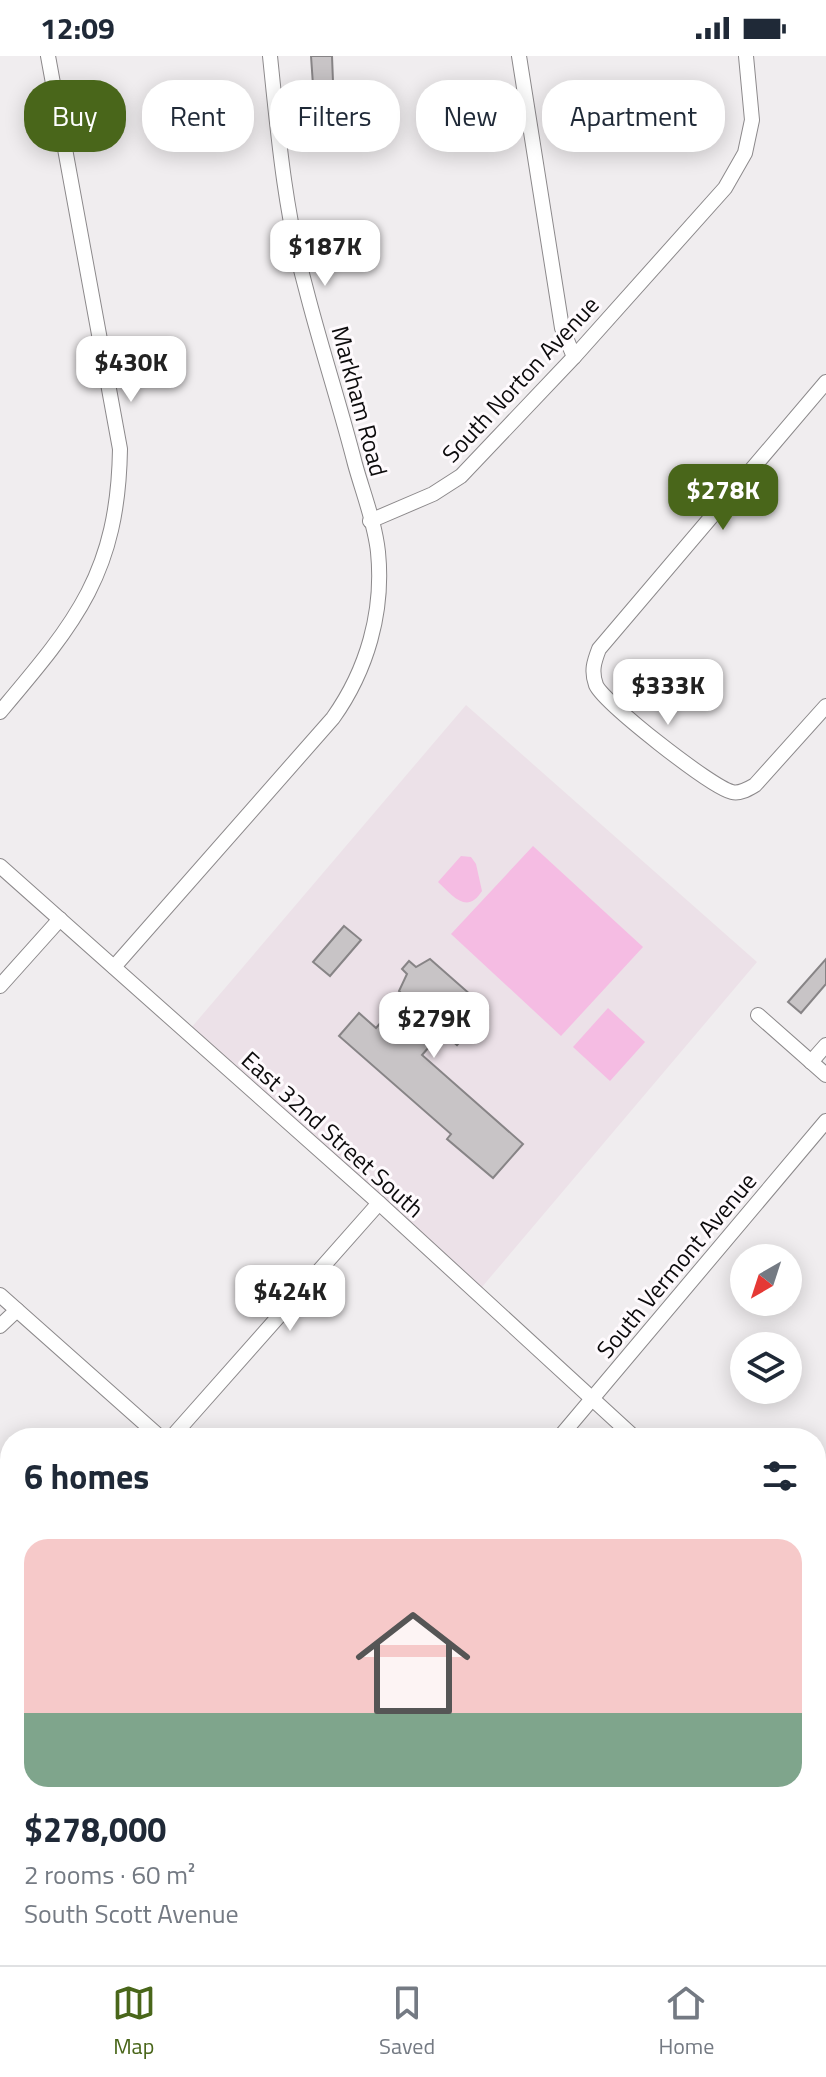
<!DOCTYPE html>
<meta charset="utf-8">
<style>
body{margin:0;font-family:"Titillium Web",sans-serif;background:#f2f2f3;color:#1f2937;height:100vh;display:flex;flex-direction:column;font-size:30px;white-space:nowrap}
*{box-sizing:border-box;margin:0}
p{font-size:26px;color:#747a83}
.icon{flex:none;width:44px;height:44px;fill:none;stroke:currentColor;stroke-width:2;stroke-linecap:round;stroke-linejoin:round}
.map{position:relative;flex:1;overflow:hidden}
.sheet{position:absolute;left:0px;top:1372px;width:826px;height:538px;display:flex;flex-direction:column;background:#fff;border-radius:32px 32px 0 0;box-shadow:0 4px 20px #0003}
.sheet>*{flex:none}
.hud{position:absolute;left:24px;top:24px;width:778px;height:72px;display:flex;gap:16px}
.needle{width:52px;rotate:219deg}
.tools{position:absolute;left:730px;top:1188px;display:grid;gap:16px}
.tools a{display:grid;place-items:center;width:72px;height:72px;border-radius:50%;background:#fff;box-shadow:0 4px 20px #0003;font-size:40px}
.price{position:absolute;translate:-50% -68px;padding:0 18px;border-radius:16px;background:#fff;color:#222;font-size:26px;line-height:52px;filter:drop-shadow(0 2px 4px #0008)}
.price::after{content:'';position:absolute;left:50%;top:48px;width:24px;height:18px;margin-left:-12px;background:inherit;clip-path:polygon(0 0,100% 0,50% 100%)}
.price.selected{background:#49661a;color:#fff}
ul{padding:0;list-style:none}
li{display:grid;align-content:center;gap:16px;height:424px;padding:0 24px}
li span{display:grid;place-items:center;height:248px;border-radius:24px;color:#555}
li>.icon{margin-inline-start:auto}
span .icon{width:144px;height:144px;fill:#fffc;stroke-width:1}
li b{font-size:34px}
h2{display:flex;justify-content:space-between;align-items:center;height:96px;padding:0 24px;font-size:34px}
.tag{padding:0 28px;border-radius:32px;background:#fff;box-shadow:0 4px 20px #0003;font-size:28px;line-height:72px}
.tag.selected{background:#49661a;color:#fff}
.status{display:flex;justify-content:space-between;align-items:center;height:56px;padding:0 40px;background:#fff;direction:ltr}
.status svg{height:22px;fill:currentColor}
.tab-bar{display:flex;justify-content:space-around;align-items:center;height:112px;border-top:2px solid #e0e1e3;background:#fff;font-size:22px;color:#747a83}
.tab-bar a{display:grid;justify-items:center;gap:4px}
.tab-bar .selected{color:#49661a}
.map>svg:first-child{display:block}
</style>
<div class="status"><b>12:09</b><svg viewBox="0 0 49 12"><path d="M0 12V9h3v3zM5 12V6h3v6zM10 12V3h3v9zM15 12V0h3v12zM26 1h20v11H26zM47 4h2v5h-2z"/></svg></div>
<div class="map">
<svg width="826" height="1909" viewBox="0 0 826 1909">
<rect width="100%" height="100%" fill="#f0edef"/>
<!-- built -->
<path fill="#ece1e8" d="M 466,649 L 757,906 L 482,1231 L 191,972 Z"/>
<!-- park -->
<g fill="#f5bce3">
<path d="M 533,790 L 643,891 L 561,980 L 451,878 Z"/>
<path d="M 461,800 L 471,801 L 476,808 L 482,835 C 467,859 453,840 438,826 Z"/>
<path d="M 608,952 L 645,986 L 610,1025 L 573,991 Z"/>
</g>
<!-- building -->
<g fill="#c8c4c6" stroke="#878486" stroke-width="2">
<path d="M 311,0 L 332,0 L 333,26 L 313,29 Z"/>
<path d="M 344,870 L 361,884 L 330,920 L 313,906 Z"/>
<path d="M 430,903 L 488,954 L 457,989 L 442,976 L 422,999 L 523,1088 L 493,1122 L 447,1083 L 451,1078 L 339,980 L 359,957 L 376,972 L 404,940 L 399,935 L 407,918 L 402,913 L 409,905 L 416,911 Z"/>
<path d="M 826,903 L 826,928 L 801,957 L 788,946 Z"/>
</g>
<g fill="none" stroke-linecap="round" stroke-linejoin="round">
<defs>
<g id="minor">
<path d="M 519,0 L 562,272 L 574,301"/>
<path d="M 826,326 L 599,593 C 594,606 591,615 596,629 C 604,647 711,731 732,736 C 740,738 748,733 755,729 L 826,650"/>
<path d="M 370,465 L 433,438 L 461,420 L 574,301 L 725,132 L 745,97 L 752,64 L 746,0"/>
<path d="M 0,656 C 76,566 118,517 120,393 L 48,0"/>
<path d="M 0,810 L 379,1147 L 635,1382"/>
<path d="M 114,911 L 333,662 C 367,614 384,556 378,496 C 375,467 363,437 355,408 C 340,349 321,292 306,233 C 285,157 278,78 270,0"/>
<path d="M 0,930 L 60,863"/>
<path d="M 758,959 L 826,1019"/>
<path d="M 811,1006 L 826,989"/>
<path d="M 0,1239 L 161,1382"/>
<path d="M 0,1270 L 17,1254"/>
<path d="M 171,1382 L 379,1147"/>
<path d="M 559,1382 L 826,1065"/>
<path d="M 816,1438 L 826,1426"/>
<path d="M 816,1547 L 826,1557"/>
<path d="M 0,1584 L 10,1572"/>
<path d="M 816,1785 L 826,1773"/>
<path d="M 108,1909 L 116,1900"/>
<path d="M 407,1909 L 415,1900"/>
<path d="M 708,1909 L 716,1900"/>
</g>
</defs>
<!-- minor casing -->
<use href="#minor" stroke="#8c898b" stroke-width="16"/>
<!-- minor -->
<use href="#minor" stroke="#fff" stroke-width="14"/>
</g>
<g text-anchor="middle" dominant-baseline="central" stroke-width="6" stroke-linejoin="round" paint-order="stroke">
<!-- street labels -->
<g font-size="24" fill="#0c0b0c" stroke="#fefafd">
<text transform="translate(520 323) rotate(-47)">South Norton Avenue</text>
<text transform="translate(360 345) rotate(75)">Markham Road</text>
<text transform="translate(333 1078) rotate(42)">East 32nd Street South</text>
<text transform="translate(676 1209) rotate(-50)">South Vermont Avenue</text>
</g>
</g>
</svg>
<div class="tools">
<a><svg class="needle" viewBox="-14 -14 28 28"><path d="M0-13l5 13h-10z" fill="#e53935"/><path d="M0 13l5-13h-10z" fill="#747a83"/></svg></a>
<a><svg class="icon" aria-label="layers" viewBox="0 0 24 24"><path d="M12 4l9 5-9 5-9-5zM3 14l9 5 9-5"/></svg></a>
</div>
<b class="price" style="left:325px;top:232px">$187K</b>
<b class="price" style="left:131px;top:348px">$430K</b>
<b class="price selected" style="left:723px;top:476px">$278K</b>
<b class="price" style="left:668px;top:671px">$333K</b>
<b class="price" style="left:434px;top:1004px">$279K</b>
<b class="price" style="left:290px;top:1277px">$424K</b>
<div class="hud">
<a class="tag selected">Buy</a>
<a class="tag">Rent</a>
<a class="tag">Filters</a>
<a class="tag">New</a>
<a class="tag">Apartment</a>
</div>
<section class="sheet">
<h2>6 homes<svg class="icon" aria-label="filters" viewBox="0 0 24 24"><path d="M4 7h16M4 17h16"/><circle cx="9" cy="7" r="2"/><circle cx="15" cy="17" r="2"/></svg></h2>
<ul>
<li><span style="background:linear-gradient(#f6c9c9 70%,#7fa58c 0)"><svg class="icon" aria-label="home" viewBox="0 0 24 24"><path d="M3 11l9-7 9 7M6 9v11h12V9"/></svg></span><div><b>$278,000</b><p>2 rooms · 60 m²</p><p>South Scott Avenue</p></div></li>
</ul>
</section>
</div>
<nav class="tab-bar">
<a class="selected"><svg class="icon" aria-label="map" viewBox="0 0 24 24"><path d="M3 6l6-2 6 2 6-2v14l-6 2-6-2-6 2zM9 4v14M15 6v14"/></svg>Map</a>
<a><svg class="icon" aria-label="saved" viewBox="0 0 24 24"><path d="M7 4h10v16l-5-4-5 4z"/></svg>Saved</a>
<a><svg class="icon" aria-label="home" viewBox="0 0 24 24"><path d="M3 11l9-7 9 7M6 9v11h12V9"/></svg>Home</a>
</nav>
